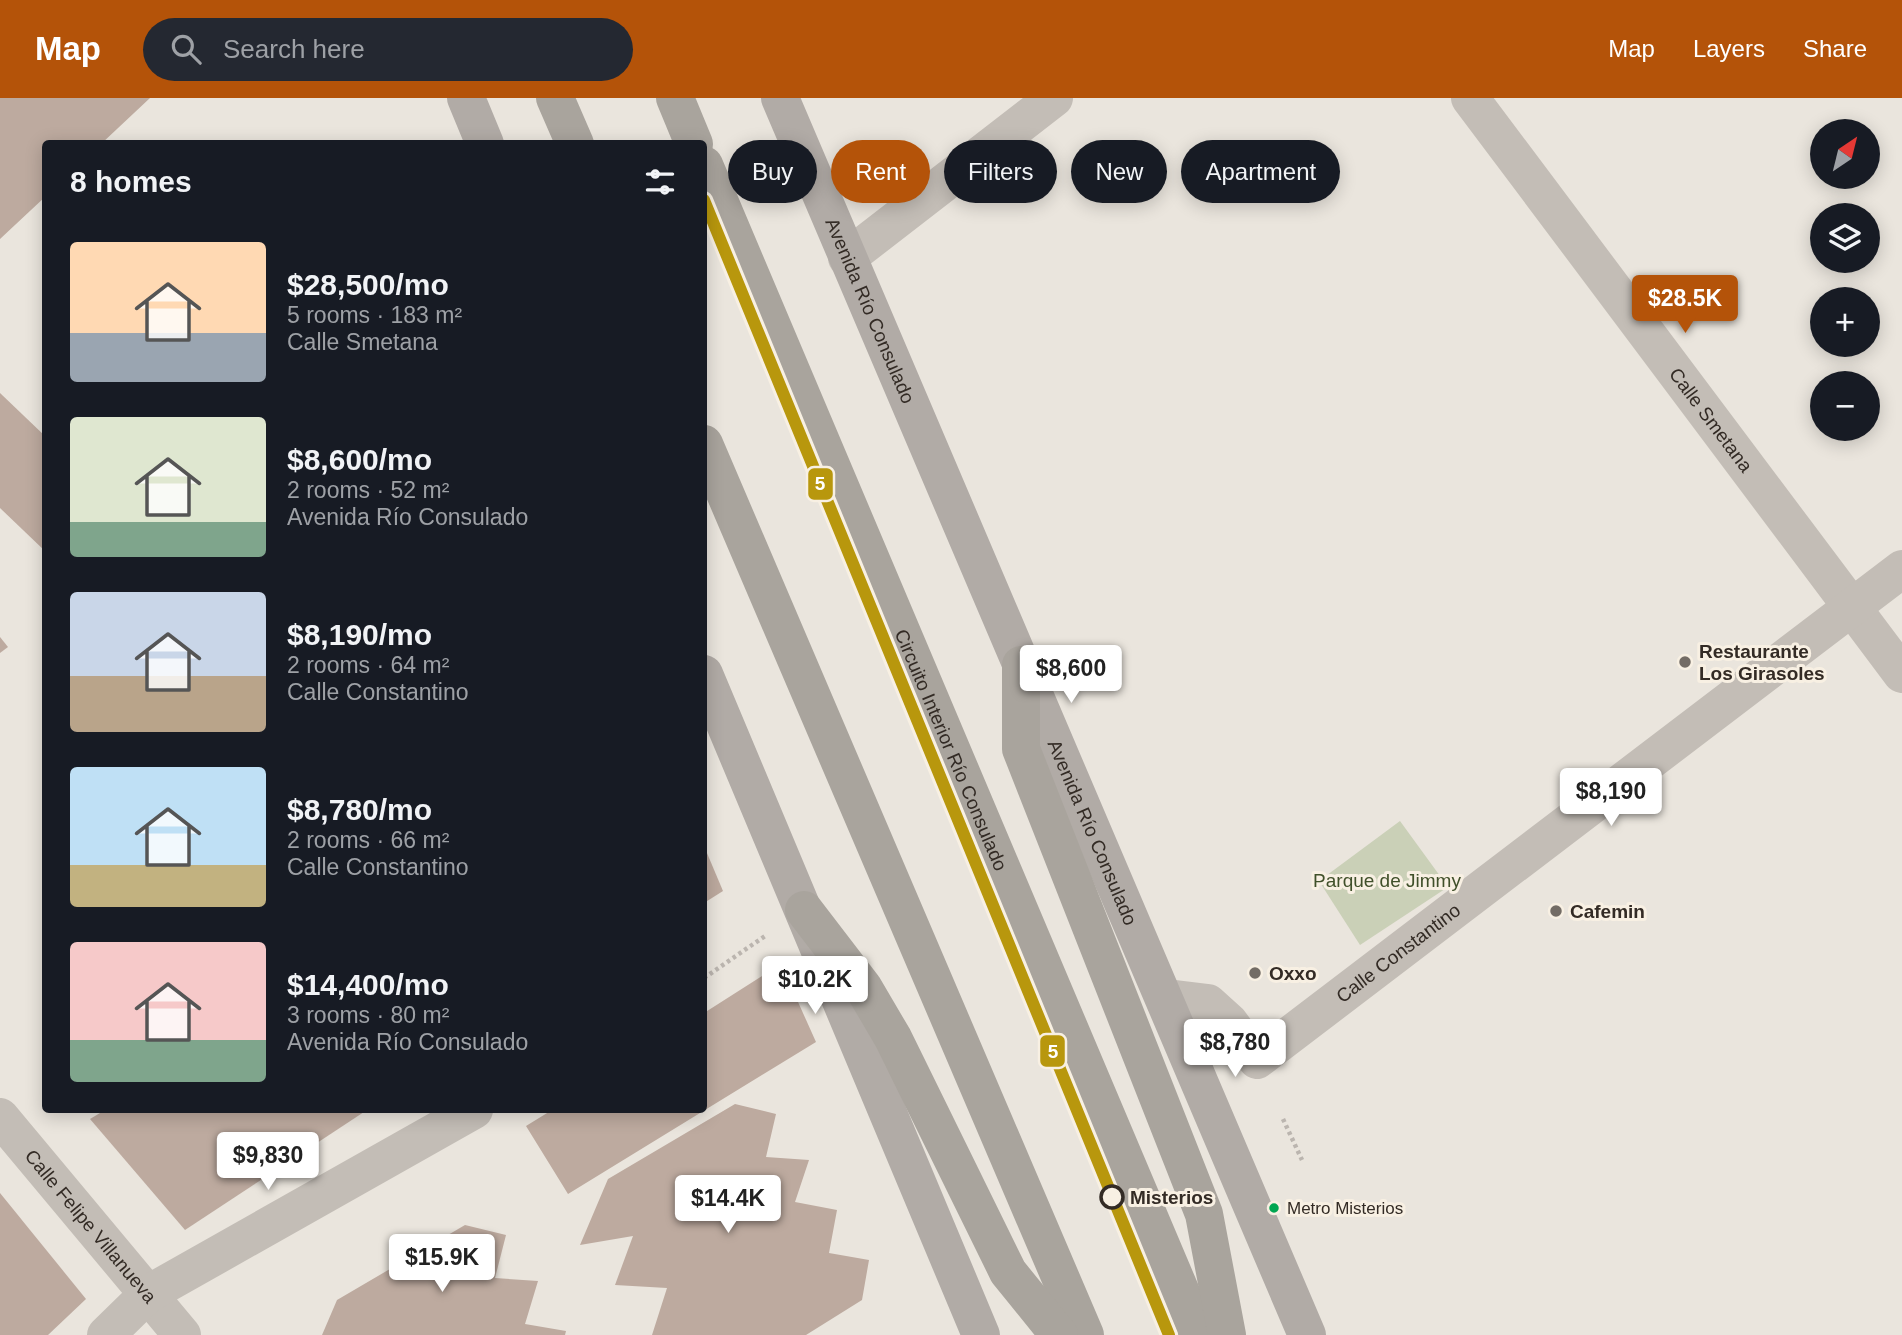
<!DOCTYPE html>
<meta charset="utf-8">
<style>
body{margin:0;font-family:Arial,sans-serif;background:#242831;color:#f1f3f6;height:100vh;display:flex;flex-direction:column;font-size:26px;white-space:nowrap}
*{box-sizing:border-box;margin:0}
p{font-size:23px;color:#9ea1a6}
.icon{flex:none;width:38px;height:38px;fill:none;stroke:currentColor;stroke-width:2;stroke-linecap:round;stroke-linejoin:round}
.map{position:relative;flex:1;overflow:hidden}
.panel{position:absolute;left:42px;top:42px;width:665px;height:973px;display:flex;flex-direction:column;background:#171b24;border-radius:7px;box-shadow:0 4px 18px #0003}
.panel>*{flex:none}
.hud{position:absolute;left:728px;top:42px;width:665px;height:63px;display:flex;gap:14px}
.needle{width:46px;rotate:35deg}
.buttons{position:absolute;left:1810px;top:21px;display:grid;gap:14px}
.buttons a{display:grid;place-items:center;width:70px;height:70px;border-radius:50%;background:#171b24;box-shadow:0 4px 18px #0003;font-size:35px}
.price{position:absolute;translate:-50% -60px;padding:0 16px;border-radius:7px;background:#fff;color:#222;font-size:23px;line-height:46px;filter:drop-shadow(0 2px 4px #0008)}
.price::after{content:'';position:absolute;left:50%;top:42px;width:21px;height:16px;margin-left:-10px;background:inherit;clip-path:polygon(0 0,100% 0,50% 100%)}
.price.selected{background:#b45309;color:#fff}
ul{padding:0;list-style:none}
li{display:flex;align-items:center;gap:21px;height:175px;padding:0 28px}
li span{display:grid;place-items:center;flex:none;width:196px;height:140px;border-radius:7px;color:#555}
li>.icon{margin-inline-start:auto}
span .icon{width:84px;height:84px;fill:#fffc;stroke-width:1}
li b{font-size:30px}
h2{display:flex;justify-content:space-between;align-items:center;height:84px;padding:0 28px;font-size:30px}
.pill{padding:0 24px;border-radius:32px;background:#171b24;box-shadow:0 4px 18px #0003;font-size:24px;line-height:63px}
.pill.selected{background:#b45309;color:#fff}
header{display:flex;align-items:center;gap:42px;box-sizing:border-box;height:98px;padding:0 35px;background:#b45309;color:#fff}
header strong{font-size:33px}
nav{display:flex;gap:38px;margin-inline-start:auto;font-size:24px}
.search{width:490px;height:63px;background:#242831;display:flex;align-items:center;gap:18px;box-sizing:border-box;padding:0 24px;border-radius:38px;color:#9ea1a6;font-size:26px}
.map>svg:first-child{display:block}
</style>
<header>
<strong>Map</strong>
<div class="search"><svg class="icon" aria-label="search" viewBox="0 0 24 24"><circle cx="10" cy="10" r="6"/><path d="M15 15l6 6"/></svg>Search here</div>
<nav><a>Map</a><a>Layers</a><a>Share</a></nav>
</header>
<div class="map">
<svg width="1902" height="1237" viewBox="0 0 1902 1237">
<rect width="100%" height="100%" fill="#eae5dd"/>
<!-- green -->
<path fill="#cad0b7" d="M 1400,723 L 1448,789 L 1360,847 L 1319,783 Z"/>
<!-- building -->
<g fill="#bdaa9f">
<path d="M 0,0 L 150,0 L 101,46 L 46,46 L 46,98 L 0,141 Z"/>
<path d="M 0,295 L 46,339 L 46,454 L 0,410 Z"/>
<path d="M 0,539 L 8,549 L 0,555 Z"/>
<path d="M 704,748 L 723,793 L 704,805 Z"/>
<path d="M 781,866 L 816,944 L 568,1096 L 526,1028 L 552,1012 L 704,1012 L 704,915 Z"/>
<path d="M 735,1006 L 776,1016 L 766,1059 L 809,1062 L 795,1104 L 837,1112 L 829,1155 L 869,1162 L 862,1202 L 806,1237 L 652,1237 L 667,1190 L 615,1187 L 633,1138 L 580,1147 L 608,1081 Z"/>
<path d="M 105,1012 L 367,1012 L 185,1132 L 90,1021 Z"/>
<path d="M 0,1095 L 86,1201 L 48,1237 L 0,1237 Z"/>
<path d="M 465,1127 L 506,1137 L 495,1180 L 538,1183 L 525,1226 L 566,1233 L 565,1237 L 322,1237 L 337,1202 Z"/>
</g>
<g fill="none" stroke-linecap="round" stroke-linejoin="round">
<!-- path -->
<g stroke="#bbb5af" stroke-width="4.5" stroke-dasharray="3.5 3.5" stroke-linecap="butt">
<path d="M 704,880 L 765,838"/>
<path d="M 1283,1021 L 1302,1062"/>
</g>
<!-- minor -->
<g stroke="#c3bdb6" stroke-width="38">
<path id="s1" d="M 1470,0 L 1902,576"/>
<path d="M 847,160 L 1054,0"/>
<path id="s2" d="M 1166,905 L 1167,900 L 1208,905 L 1229,924 L 1257,962 L 1902,471"/>
<path id="s3" d="M 0,1019 L 182,1237"/>
<path d="M 106,1237 L 148,1196 L 474,1012"/>
</g>
<!-- major -->
<g stroke="#b1aba6" stroke-width="38">
<path d="M 466,0 L 485,46"/>
<path id="s4" d="M 780,0 L 1307,1237"/>
<path d="M 704,576 L 981,1237"/>
</g>
<!-- highway -->
<g stroke="#a9a49d" stroke-width="38">
<path d="M 555,0 L 575,46"/>
<path d="M 675,0 L 694,46"/>
<path id="s5" d="M 704,67 L 1199,1237"/>
<path d="M 704,346 L 1085,1237"/>
<path d="M 1021,567 L 1021,651 L 1204,1116 L 1227,1237"/>
<path d="M 804,812 L 863,889 L 893,940 L 1008,1174 L 1059,1237"/>
</g>
<defs>
<path id="metro-1" d="M 704,102 L 1169,1237"/>
</defs>
<!-- metro-1 casing -->
<use href="#metro-1" stroke="#f8f0e3" stroke-width="18"/>
<!-- metro-1 -->
<use href="#metro-1" stroke="#b8970d" stroke-width="12"/>
</g>
<!-- markers -->
<g fill="#736c65" stroke="#f8f0e3" stroke-width="2.5">
<circle cx="1685" cy="564" r="7"/>
<circle cx="1556" cy="813" r="7"/>
<circle cx="1255" cy="875" r="7"/>
</g>
<circle fill="#f8f0e3" stroke="#332b25" stroke-width="3.5" cx="1112" cy="1099" r="11"/>
<circle fill="#00a651" stroke="#f8f0e3" stroke-width="2.5" cx="1274" cy="1110" r="6"/>
<g text-anchor="middle" dominant-baseline="central" stroke-width="6" stroke-linejoin="round" paint-order="stroke">
<!-- bus labels -->
<g font-size="17" fill="#332b25" stroke="#f8f0e3" text-anchor="start">
<text x="1287" y="1110">Metro Misterios</text>
</g>
<!-- street labels -->
<g font-size="19" fill="#332b25" stroke="#f8f0e3">
<text stroke="none"><textPath href="#s4" startOffset="231">Avenida Río Consulado</textPath></text>
<text stroke="none"><textPath href="#s1" startOffset="402">Calle Smetana</textPath></text>
<text stroke="none"><textPath href="#s5" startOffset="635">Circuito Interior Río Consulado</textPath></text>
<text stroke="none"><textPath href="#s4" startOffset="798">Avenida Río Consulado</textPath></text>
<text stroke="none"><textPath href="#s2" startOffset="299">Calle Constantino</textPath></text>
<text stroke="none"><textPath href="#s3" startOffset="142">Calle Felipe Villanueva</textPath></text>
</g>
<!-- poi labels -->
<g font-size="19" font-weight="bold" fill="#332b25" stroke="#f8f0e3" text-anchor="start">
<text x="1699" y="553">Restaurante<tspan x="1699" dy="22">Los Girasoles</tspan></text>
<text x="1570" y="813">Cafemin</text>
<text x="1269" y="875">Oxxo</text>
</g>
<!-- park labels -->
<g font-size="19" fill="#40502a" stroke="#f8f0e3">
<text x="1387" y="782">Parque de Jimmy</text>
</g>
<!-- stop labels -->
<g font-size="19" font-weight="bold" fill="#332b25" stroke="#f8f0e3" text-anchor="start">
<text x="1130" y="1099">Misterios</text>
</g>
</g>
<g stroke="#f8f0e3" stroke-width="2.5">
<rect x="807" y="369" width="27" height="34" rx="7" fill="#b8970d"/>
<rect x="1039" y="936" width="27" height="34" rx="7" fill="#b8970d"/>
</g>
<g font-size="19" text-anchor="middle" font-weight="bold" fill="#fff">
<text x="820" y="392">5</text>
<text x="1053" y="960">5</text>
</g>
</svg>
<div class="buttons">
<a><svg class="needle" viewBox="-14 -14 28 28"><path d="M0-13l5 13h-10z" fill="#e53935"/><path d="M0 13l5-13h-10z" fill="#9ea1a6"/></svg></a>
<a><svg class="icon" aria-label="layers" viewBox="0 0 24 24"><path d="M12 4l9 5-9 5-9-5zM3 14l9 5 9-5"/></svg></a>
<a>+</a>
<a>−</a>
</div>
<b class="price selected" style="left:1685px;top:237px">$28.5K</b>
<b class="price" style="left:1071px;top:607px">$8,600</b>
<b class="price" style="left:1611px;top:730px">$8,190</b>
<b class="price" style="left:815px;top:918px">$10.2K</b>
<b class="price" style="left:1235px;top:981px">$8,780</b>
<b class="price" style="left:268px;top:1094px">$9,830</b>
<b class="price" style="left:728px;top:1137px">$14.4K</b>
<b class="price" style="left:442px;top:1196px">$15.9K</b>
<div class="hud">
<a class="pill">Buy</a>
<a class="pill selected">Rent</a>
<a class="pill">Filters</a>
<a class="pill">New</a>
<a class="pill">Apartment</a>
</div>
<section class="panel">
<h2>8 homes<svg class="icon" aria-label="filters" viewBox="0 0 24 24"><path d="M4 7h16M4 17h16"/><circle cx="9" cy="7" r="2"/><circle cx="15" cy="17" r="2"/></svg></h2>
<ul>
<li><span style="background:linear-gradient(#ffd9b3 65%,#9aa5b1 0)"><svg class="icon" aria-label="home" viewBox="0 0 24 24"><path d="M3 11l9-7 9 7M6 9v11h12V9"/></svg></span><div><b>$28,500/mo</b><p>5 rooms · 183 m²</p><p>Calle Smetana</p></div></li>
<li><span style="background:linear-gradient(#dfe7d0 75%,#7fa58c 0)"><svg class="icon" aria-label="home" viewBox="0 0 24 24"><path d="M3 11l9-7 9 7M6 9v11h12V9"/></svg></span><div><b>$8,600/mo</b><p>2 rooms · 52 m²</p><p>Avenida Río Consulado</p></div></li>
<li><span style="background:linear-gradient(#c9d6e8 60%,#b9a48a 0)"><svg class="icon" aria-label="home" viewBox="0 0 24 24"><path d="M3 11l9-7 9 7M6 9v11h12V9"/></svg></span><div><b>$8,190/mo</b><p>2 rooms · 64 m²</p><p>Calle Constantino</p></div></li>
<li><span style="background:linear-gradient(#bfe0f5 70%,#c2b280 0)"><svg class="icon" aria-label="home" viewBox="0 0 24 24"><path d="M3 11l9-7 9 7M6 9v11h12V9"/></svg></span><div><b>$8,780/mo</b><p>2 rooms · 66 m²</p><p>Calle Constantino</p></div></li>
<li><span style="background:linear-gradient(#f6c9c9 70%,#7fa58c 0)"><svg class="icon" aria-label="home" viewBox="0 0 24 24"><path d="M3 11l9-7 9 7M6 9v11h12V9"/></svg></span><div><b>$14,400/mo</b><p>3 rooms · 80 m²</p><p>Avenida Río Consulado</p></div></li>
</ul>
</section>
</div>
